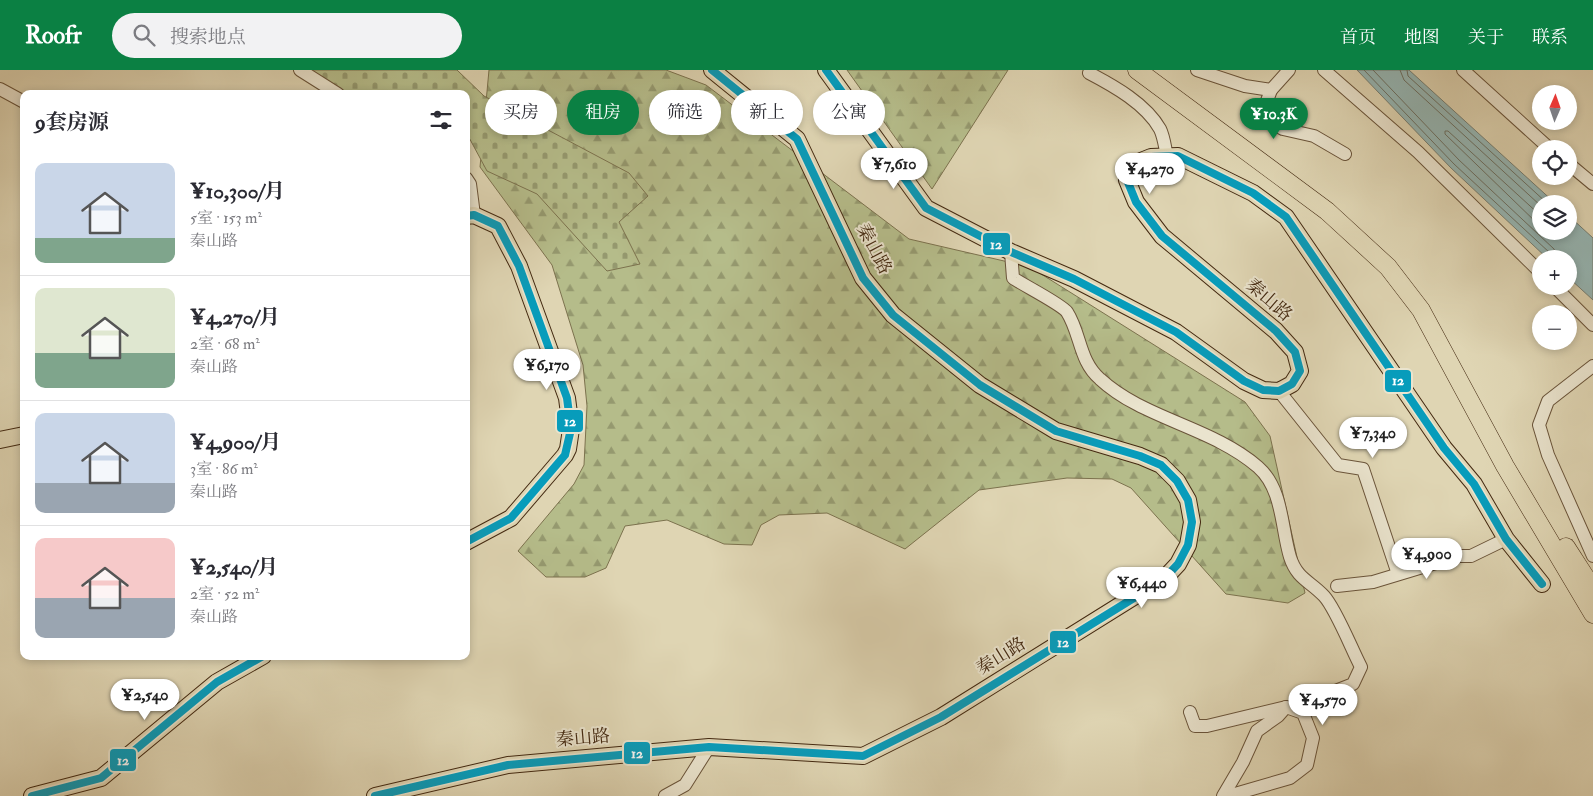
<!DOCTYPE html>
<html lang="zh">
<meta charset="utf-8">
<style>
body{margin:0;font-family:"IM FELL Double Pica","Noto Serif SC",serif;background:#f2f2f3;color:#2b2b33;height:100vh;display:flex;flex-direction:column;font-size:19px;white-space:nowrap}
*{box-sizing:border-box;margin:0}
p{font-size:16px;color:#7c7c81}
.icon{flex:none;width:28px;height:28px;fill:none;stroke:currentColor;stroke-width:2;stroke-linecap:round;stroke-linejoin:round}
.map{position:relative;flex:1;overflow:hidden}
.details{position:absolute;left:20px;top:20px;width:450px;height:570px;display:flex;flex-direction:column;background:#fff;border-radius:10px;box-shadow:0 2px 8px #0003}
.details>*{flex:none}
.banner{position:absolute;left:485px;top:20px;width:475px;height:45px;display:flex;gap:10px}
.needle{width:32px;rotate:2deg}
.tools{position:absolute;left:1532px;top:15px;display:grid;gap:10px}
.tools a{display:grid;place-items:center;width:45px;height:45px;border-radius:50%;background:#fff;box-shadow:0 2px 8px #0003;font-size:25px}
.price{position:absolute;translate:-50% -42px;padding:0 11px;border-radius:18px;background:#fff;color:#222;font-size:16px;line-height:32px;filter:drop-shadow(0 1px 2px #0008)}
.price::after{content:'';position:absolute;left:50%;top:30px;width:15px;height:11px;margin-left:-8px;background:inherit;clip-path:polygon(0 0,100% 0,50% 100%)}
.price.active{background:#0b8043;color:#fff}
ul{padding:0;list-style:none}
li{display:flex;align-items:center;gap:15px;height:125px;padding:0 15px}
li+li{border-top:1px solid #e1e1e2}
li span{display:grid;place-items:center;flex:none;width:140px;height:100px;border-radius:10px;color:#555}
li>.icon{margin-inline-start:auto}
span .icon{width:60px;height:60px;fill:#fffc;stroke-width:1}
li b{font-size:21px}
h2{display:flex;justify-content:space-between;align-items:center;height:60px;padding:0 15px;font-size:21px}
.chip{padding:0 18px;border-radius:22px;background:#fff;box-shadow:0 2px 8px #0003;font-size:18px;line-height:45px}
.chip.active{background:#0b8043;color:#fff}
header{display:flex;align-items:center;gap:30px;box-sizing:border-box;height:70px;padding:0 25px;background:#0b8043;color:#fff}
header strong{font-size:24px}
nav{display:flex;gap:28px;margin-inline-start:auto;font-size:18px}
.search{width:350px;height:45px;background:#f2f2f3;display:flex;align-items:center;gap:12px;box-sizing:border-box;padding:0 18px;border-radius:28px;color:#7c7c81;font-size:19px}
.map>svg:first-child{display:block}
</style>
<header>
<strong>Roofr</strong>
<div class="search"><svg class="icon" aria-label="search" viewBox="0 0 24 24"><circle cx="10" cy="10" r="6"/><path d="M15 15l6 6"/></svg>搜索地点</div>
<nav><a>首页</a><a>地图</a><a>关于</a><a>联系</a></nav>
</header>
<div class="map">
<svg width="1593" height="726" viewBox="0 0 1593 726">
<defs>
<pattern id="forest-firs" width="22" height="20" patternUnits="userSpaceOnUse" patternTransform="scale(1.25)"><rect width="22" height="20" fill="#b5bc8a"/><path d="M5 1l3.5 6h-7zM16 11l3.5 6h-7z" fill="#95996f"/></pattern>
<pattern id="cemetery-stones" width="16" height="16" patternUnits="userSpaceOnUse" patternTransform="scale(1.25)"><rect width="16" height="16" fill="#b5bc8a"/><path d="M2 7V4a2 2 0 0 1 4 0v3zM10 15v-3a2 2 0 0 1 4 0v3z" fill="#95996f"/></pattern>
</defs>
<rect width="100%" height="100%" fill="#dfd5b3"/>
<filter id="stains"><feTurbulence type="fractalNoise" baseFrequency=".004" numOctaves="4"/><feColorMatrix values="0 0 0 0 .2 0 0 0 0 .09 0 0 0 0 .02 0 0 0 .5 -.17"/></filter>
<radialGradient id="worn" r=".72"><stop offset=".6" stop-color="#630" stop-opacity="0"/><stop offset="1" stop-color="#630" stop-opacity=".3"/></radialGradient>
<!-- forest -->
<g fill="url(#forest-firs)" stroke="#7c724e">
<path d="M 489,0 L 666,0 L 706,15 L 909,169 L 1030,197 L 1245,332 L 1270,366 L 1305,523 L 1288,533 L 1226,524 L 1131,418 L 1112,409 L 1067,408 L 979,420 L 905,479 L 827,443 L 779,445 L 761,455 L 752,475 L 724,474 L 667,450 L 625,456 L 606,498 L 585,507 L 546,507 L 518,481 L 574,414 L 584,395 L 587,336 L 583,295 L 552,195 L 480,97 Z"/>
<path d="M 847,0 L 1008,0 L 932,119 Z"/>
</g>
<!-- cemetery -->
<path fill="url(#cemetery-stones)" stroke="#7c724e" d="M 308,0 L 457,0 L 484,26 L 629,103 L 648,126 L 619,152 L 640,194 L 607,201 L 537,124 L 487,101 L 466,62 L 466,24 L 340,24 Z"/>
<!-- water -->
<path fill="#96b7b5" stroke="#757e73" d="M 1357,0 L 1409,0 L 1556,134 L 1541,134 L 1541,161 L 1569,161 L 1569,146 L 1593,168 L 1593,230 L 1569,208 L 1569,189 L 1548,189 L 1451,98 Z"/>
<g fill="none" stroke-linecap="round" stroke-linejoin="round">
<!-- shore -->
<g stroke="#6c7063" stroke-width="1">
<path d="M 1364,0 L 1454,94 L 1550,183 L 1551,189"/>
<path d="M 1373,0 L 1459,90 L 1554,179 L 1558,189"/>
<path d="M 1400,0 L 1404,10 L 1541,136"/>
<path d="M 1407,0 L 1408,6 L 1548,134"/>
<path d="M 1541,146 L 1448,61 L 1445,61 L 1445,64 L 1541,157"/>
</g>
<defs>
<g id="minor">
<path d="M 300,0 L 338,24"/>
<path d="M 1197,0 L 1245,16 L 1271,20 L 1289,0"/>
<path d="M 1324,0 L 1418,82 L 1541,203"/>
<path d="M 1463,0 L 1550,79"/>
<path d="M 1089,3 C 1114,16 1146,34 1160,59 C 1164,67 1165,78 1167,86"/>
<path d="M 0,19 L 24,32"/>
<path d="M 1271,20 L 1261,47 L 1283,59 L 1314,66 L 1345,84"/>
<path d="M 1569,94 L 1593,114"/>
<path d="M 466,108 L 470,114 L 474,145"/>
<path d="M 1011,182 L 1013,208 C 1023,215 1061,234 1067,242 C 1081,264 1079,291 1100,309 C 1143,349 1212,357 1258,397 C 1283,419 1281,457 1290,487 C 1297,509 1310,511 1324,526 C 1336,539 1352,580 1361,597 L 1353,614 L 1315,629 L 1303,643"/>
<path d="M 1554,216 L 1593,255"/>
<path d="M 1593,296 L 1548,331 L 1539,355 L 1548,385 L 1593,486"/>
<path d="M 1279,321 L 1338,395 L 1363,399 L 1398,504"/>
<path d="M 1337,516 L 1373,512 L 1459,486 L 1471,486 L 1506,469"/>
<path d="M 1190,642 L 1195,656 L 1207,656 L 1286,637 L 1303,643 L 1313,668 L 1307,695 L 1290,708 L 1228,726"/>
<path d="M 665,726 L 685,715 L 709,677"/>
<path d="M 1223,726 L 1243,692 L 1257,661 L 1278,646 L 1286,637"/>
</g>
<g id="major">
<path d="M 826,0 L 926,138 L 1011,182 L 1074,209 L 1176,262 L 1244,311 L 1263,320 L 1279,321 L 1292,314 L 1300,301 L 1295,282 L 1276,261 L 1162,166 L 1136,132 L 1127,110 L 1136,93 L 1151,87 L 1178,86 L 1253,123 L 1286,147 L 1444,378 L 1474,414 L 1506,469 L 1542,514"/>
<path d="M 466,146 L 474,145 L 498,156 L 519,196 L 567,328 L 571,359 L 568,379 L 565,385 L 511,448 L 466,472"/>
<path d="M 0,370 L 24,365"/>
<path d="M 32,726 L 101,708 L 217,612 L 263,586"/>
<path d="M 375,726 L 508,695 L 709,677 L 863,686 L 941,647 L 1143,521 L 1163,510 L 1178,494 L 1188,475 L 1192,452 L 1188,430 L 1177,411 L 1161,395 L 1140,386 L 1056,361 L 980,315 L 893,245 L 863,208 L 797,69 L 712,0"/>
</g>
<g id="highway">
<path d="M 1137,0 L 1327,141 L 1388,197 L 1421,240 L 1505,396 L 1593,544"/>
<path d="M 1566,477 L 1593,519"/>
</g>
</defs>
<!-- minor casing -->
<use href="#minor" stroke="#6a543a" stroke-width="14"/>
<!-- major casing -->
<use href="#major" stroke="#432911" stroke-width="18"/>
<!-- highway casing -->
<use href="#highway" stroke="#432911" stroke-width="19"/>
<!-- minor -->
<use href="#minor" stroke="#eae4ce" stroke-width="12"/>
<!-- major -->
<use href="#major" stroke="#dfd5b3" stroke-width="16"/>
<!-- highway -->
<use href="#highway" stroke="#dfd5b3" stroke-width="18"/>
<defs>
<g id="bus-1">
<path d="M 826,0 L 926,138 L 1011,182 L 1074,209 L 1176,262 L 1244,311 L 1263,320 L 1279,321 L 1292,314 L 1300,301 L 1295,282 L 1276,261 L 1162,166 L 1136,132 L 1127,110 L 1136,93 L 1151,87 L 1178,86 L 1253,123 L 1286,147 L 1444,378 L 1474,414 L 1506,469 L 1542,514"/>
<path d="M 466,146 L 474,145 L 498,156 L 519,196 L 567,328 L 571,359 L 565,385 L 511,448 L 466,472"/>
<path d="M 32,726 L 101,708 L 217,612 L 263,586"/>
<path d="M 375,726 L 508,695 L 709,677 L 863,686 L 941,647 L 1163,510 L 1178,494 L 1188,475 L 1192,452 L 1188,430 L 1177,411 L 1161,395 L 1140,386 L 1056,361 L 980,315 L 893,245 L 863,208 L 797,69 L 712,0"/>
</g>
</defs>
<!-- bus-1 casing -->
<use href="#bus-1" stroke="#eae4ce" stroke-width="11"/>
<!-- bus-1 -->
<use href="#bus-1" stroke="#079cbb" stroke-width="8"/>
</g>
<g text-anchor="middle" dominant-baseline="central" stroke-width="4" stroke-linejoin="round" paint-order="stroke">
<!-- street labels -->
<g font-size="18" fill="#432911" stroke="#eae4ce">
<text transform="translate(874 179) rotate(62)">秦山路</text>
<text transform="translate(1269 230) rotate(41)">秦山路</text>
<text transform="translate(1001 586) rotate(-32)">秦山路</text>
<text transform="translate(583 668) rotate(-5)">秦山路</text>
</g>
</g>
<g stroke="#eae4ce" stroke-width="2">
<rect x="982" y="162" width="29" height="24" rx="5" fill="#079cbb"/>
<rect x="1384" y="299" width="28" height="24" rx="5" fill="#079cbb"/>
<rect x="556" y="339" width="28" height="24" rx="5" fill="#079cbb"/>
<rect x="1049" y="560" width="28" height="24" rx="5" fill="#079cbb"/>
<rect x="623" y="671" width="28" height="24" rx="5" fill="#079cbb"/>
<rect x="109" y="678" width="28" height="24" rx="5" fill="#079cbb"/>
</g>
<g font-size="14" text-anchor="middle" font-weight="bold" fill="#fff">
<text x="996" y="179">12</text>
<text x="1398" y="315">12</text>
<text x="570" y="356">12</text>
<text x="1063" y="577">12</text>
<text x="637" y="688">12</text>
<text x="123" y="695">12</text>
</g>
<rect width="100%" height="100%" filter="url(#stains)"/>
<rect width="100%" height="100%" fill="url(#worn)"/>
</svg>
<div class="tools">
<a><svg class="needle" viewBox="-14 -14 28 28"><path d="M0-13l5 13h-10z" fill="#e53935"/><path d="M0 13l5-13h-10z" fill="#7c7c81"/></svg></a>
<a><svg class="icon" aria-label="locate" viewBox="0 0 24 24"><circle cx="12" cy="12" r="6"/><path d="M12 2v4M12 18v4M2 12h4M18 12h4"/></svg></a>
<a><svg class="icon" aria-label="layers" viewBox="0 0 24 24"><path d="M12 4l9 5-9 5-9-5zM3 14l9 5 9-5"/></svg></a>
<a>+</a>
<a>−</a>
</div>
<b class="price active" style="left:1274px;top:70px">¥10.3K</b>
<b class="price" style="left:894px;top:120px">¥7,610</b>
<b class="price" style="left:1150px;top:125px">¥4,270</b>
<b class="price" style="left:547px;top:321px">¥6,170</b>
<b class="price" style="left:1373px;top:389px">¥7,340</b>
<b class="price" style="left:1427px;top:510px">¥4,900</b>
<b class="price" style="left:1142px;top:539px">¥6,440</b>
<b class="price" style="left:145px;top:651px">¥2,540</b>
<b class="price" style="left:1323px;top:656px">¥4,570</b>
<div class="banner">
<a class="chip">买房</a>
<a class="chip active">租房</a>
<a class="chip">筛选</a>
<a class="chip">新上</a>
<a class="chip">公寓</a>
</div>
<section class="details">
<h2>9套房源<svg class="icon" aria-label="filters" viewBox="0 0 24 24"><path d="M4 7h16M4 17h16"/><circle cx="9" cy="7" r="2"/><circle cx="15" cy="17" r="2"/></svg></h2>
<ul>
<li><span style="background:linear-gradient(#c9d6e8 75%,#7fa58c 0)"><svg class="icon" aria-label="home" viewBox="0 0 24 24"><path d="M3 11l9-7 9 7M6 9v11h12V9"/></svg></span><div><b>¥10,300/月</b><p>5室 · 153 m²</p><p>秦山路</p></div></li>
<li><span style="background:linear-gradient(#dfe7d0 65%,#7fa58c 0)"><svg class="icon" aria-label="home" viewBox="0 0 24 24"><path d="M3 11l9-7 9 7M6 9v11h12V9"/></svg></span><div><b>¥4,270/月</b><p>2室 · 68 m²</p><p>秦山路</p></div></li>
<li><span style="background:linear-gradient(#c9d6e8 70%,#9aa5b1 0)"><svg class="icon" aria-label="home" viewBox="0 0 24 24"><path d="M3 11l9-7 9 7M6 9v11h12V9"/></svg></span><div><b>¥4,900/月</b><p>3室 · 86 m²</p><p>秦山路</p></div></li>
<li><span style="background:linear-gradient(#f6c9c9 60%,#9aa5b1 0)"><svg class="icon" aria-label="home" viewBox="0 0 24 24"><path d="M3 11l9-7 9 7M6 9v11h12V9"/></svg></span><div><b>¥2,540/月</b><p>2室 · 52 m²</p><p>秦山路</p></div></li>
</ul>
</section>
</div>
